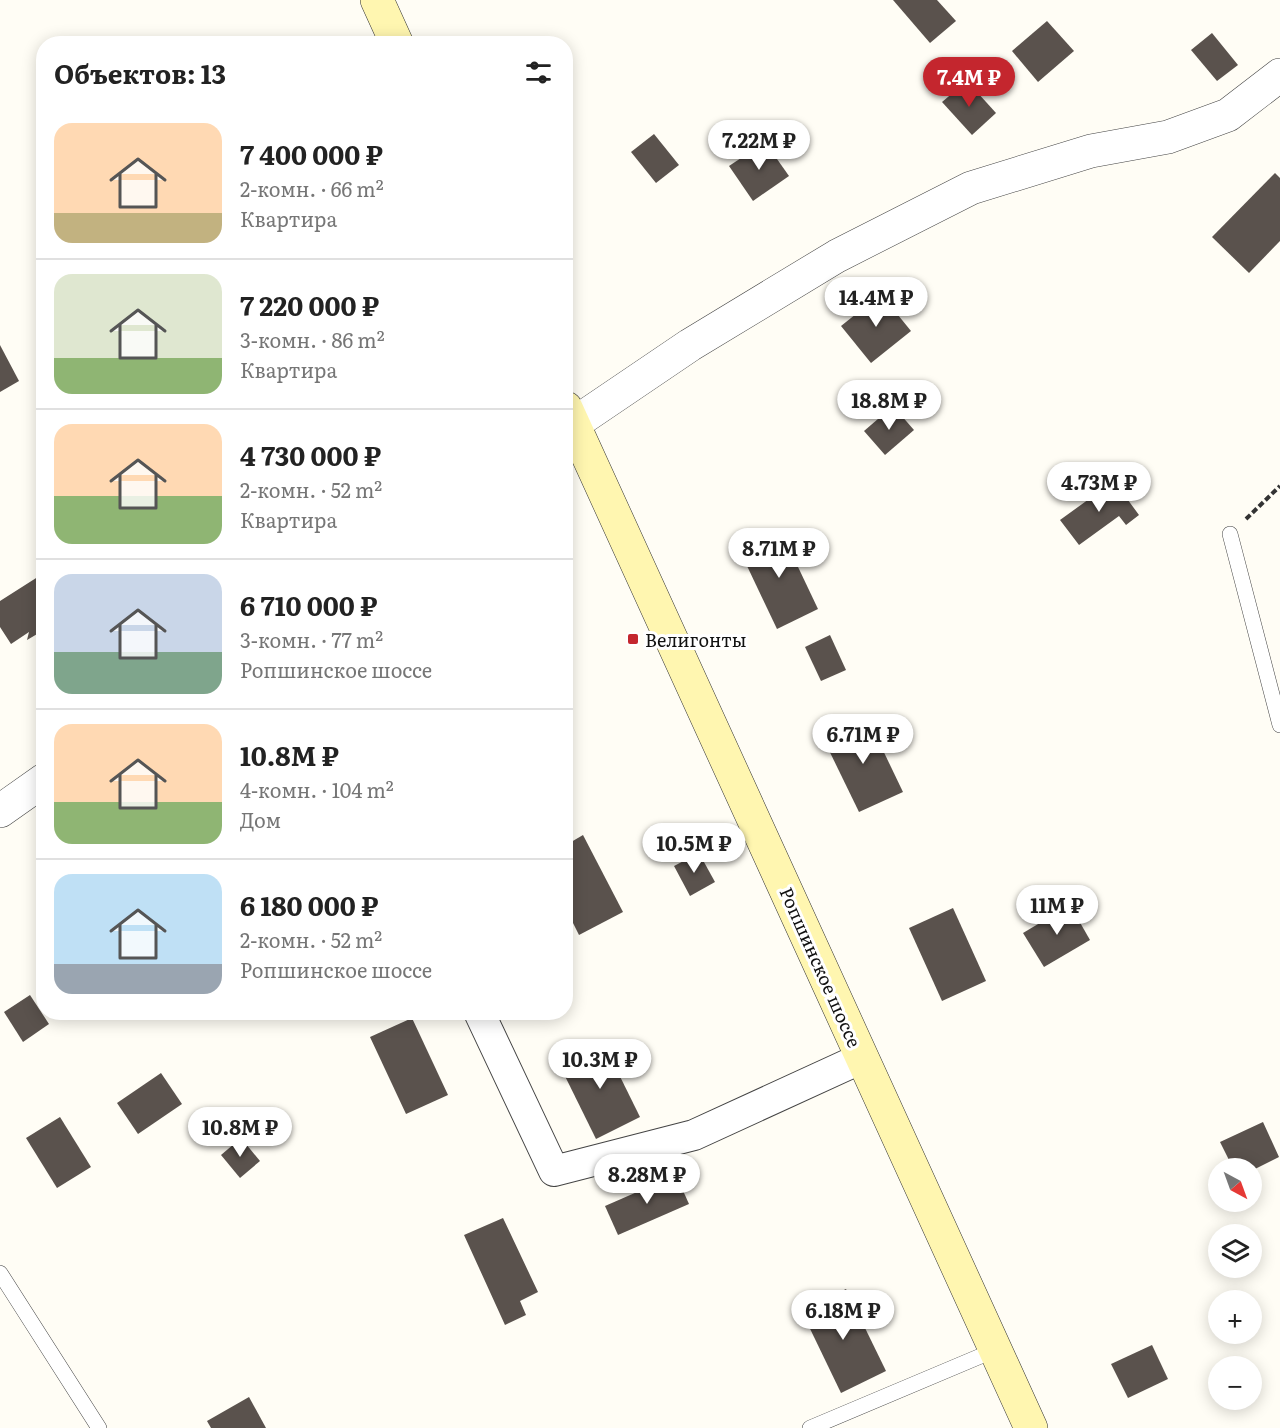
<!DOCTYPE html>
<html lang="ru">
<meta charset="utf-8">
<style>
body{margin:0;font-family:Literata,serif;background:#f6f6f6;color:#222;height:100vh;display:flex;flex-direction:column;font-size:22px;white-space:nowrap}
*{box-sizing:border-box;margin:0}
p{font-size:20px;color:#767676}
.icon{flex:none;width:33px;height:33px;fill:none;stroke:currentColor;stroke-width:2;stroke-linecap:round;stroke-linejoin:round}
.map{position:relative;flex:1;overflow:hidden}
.drawer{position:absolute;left:36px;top:36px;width:537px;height:984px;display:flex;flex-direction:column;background:#fff;border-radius:24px;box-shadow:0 3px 15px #0003}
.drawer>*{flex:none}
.needle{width:39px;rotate:139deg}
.buttons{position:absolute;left:1208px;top:1158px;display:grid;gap:12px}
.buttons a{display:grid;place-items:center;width:54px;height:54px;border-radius:50%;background:#fff;box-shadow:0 3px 15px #0003;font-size:30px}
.price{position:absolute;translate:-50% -51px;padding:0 14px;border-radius:21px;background:#fff;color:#222;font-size:20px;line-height:39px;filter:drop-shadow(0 2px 3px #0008)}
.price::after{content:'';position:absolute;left:50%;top:36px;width:18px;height:14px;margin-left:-9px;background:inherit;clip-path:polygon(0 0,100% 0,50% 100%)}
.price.current{background:#c4262e;color:#fff}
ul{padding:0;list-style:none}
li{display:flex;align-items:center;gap:18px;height:150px;padding:0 18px}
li+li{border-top:2px solid #e0e0e0}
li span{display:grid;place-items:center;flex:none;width:168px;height:120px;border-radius:18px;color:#555}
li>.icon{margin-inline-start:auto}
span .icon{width:72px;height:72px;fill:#fffc;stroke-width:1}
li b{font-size:26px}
h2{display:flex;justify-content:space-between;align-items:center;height:72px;padding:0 18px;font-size:26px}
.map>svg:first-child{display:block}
</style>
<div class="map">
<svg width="1280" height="1428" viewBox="0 0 1280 1428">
<rect width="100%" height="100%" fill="#fffdf5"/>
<!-- building -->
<g fill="#5a524d">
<path d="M 893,0 L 937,0 L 956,21 L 930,43 Z"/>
<path d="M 1047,21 L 1074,51 L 1038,82 L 1012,51 Z"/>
<path d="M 1212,33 L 1238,65 L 1217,81 L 1191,50 Z"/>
<path d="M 967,81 L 996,113 L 972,135 L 942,102 Z"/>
<path d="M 654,134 L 679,165 L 656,183 L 631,152 Z"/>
<path d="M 765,142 L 789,176 L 753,201 L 729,166 Z"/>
<path d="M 1275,173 L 1280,178 L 1280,241 L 1249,273 L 1212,237 Z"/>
<path d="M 881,294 L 911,331 L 871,363 L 841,326 Z"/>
<path d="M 0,345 L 19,381 L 0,392 Z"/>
<path d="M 893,406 L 914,430 L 885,455 L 864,431 Z"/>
<path d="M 1114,481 L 1139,515 L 1126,525 L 1119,516 L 1079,545 L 1060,520 Z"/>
<path d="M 780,529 L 818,609 L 777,629 L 739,549 Z"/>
<path d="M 44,573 L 44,622 L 42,623 L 44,630 L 27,640 L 29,632 L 11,644 L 0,627 L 0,601 Z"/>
<path d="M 830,635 L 846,670 L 821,681 L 805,647 Z"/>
<path d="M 867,717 L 903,792 L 859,812 L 823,738 Z"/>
<path d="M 583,835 L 623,912 L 579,935 L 566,909 L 566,845 Z"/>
<path d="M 699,853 L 715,882 L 690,896 L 674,866 Z"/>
<path d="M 1070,905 L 1090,940 L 1044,967 L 1023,933 Z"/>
<path d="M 953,908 L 986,981 L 942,1001 L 909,928 Z"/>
<path d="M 30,995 L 49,1024 L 23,1042 L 4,1012 Z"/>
<path d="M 412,1018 L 448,1095 L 406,1114 L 370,1037 Z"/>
<path d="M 603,1042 L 640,1117 L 596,1139 L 559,1064 Z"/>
<path d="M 161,1073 L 182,1104 L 138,1134 L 117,1103 Z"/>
<path d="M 60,1117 L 91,1167 L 57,1188 L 26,1138 Z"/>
<path d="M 1263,1122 L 1279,1157 L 1251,1171 L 1251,1168 L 1233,1168 L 1220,1142 Z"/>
<path d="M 241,1138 L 260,1161 L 240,1178 L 221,1155 Z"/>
<path d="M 676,1175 L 689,1204 L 618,1235 L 605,1206 Z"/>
<path d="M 503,1218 L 538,1292 L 520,1301 L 526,1315 L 505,1325 L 464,1235 Z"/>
<path d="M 846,1289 L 886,1371 L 841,1393 L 801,1310 Z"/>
<path d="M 1152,1345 L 1168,1379 L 1128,1398 L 1111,1364 Z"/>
<path d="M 249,1397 L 266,1428 L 211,1428 L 207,1421 Z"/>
</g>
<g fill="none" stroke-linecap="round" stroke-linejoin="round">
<defs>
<g id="service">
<path d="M 1230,534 L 1280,725"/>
<path d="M 0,1273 L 99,1428"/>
<path d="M 810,1428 L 995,1350"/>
</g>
<path id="minor" d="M 479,1012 L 554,1171 L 694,1135 L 862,1058"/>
<g id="tertiary">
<path d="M 566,429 L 690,345 L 837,256 L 971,188 L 1091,151 L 1168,137 L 1228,115 L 1280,75"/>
<path d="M 0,811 L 44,780"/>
</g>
<g id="secondary">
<path d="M 377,0 L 397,44"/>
<path d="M 566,408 L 1031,1428"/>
</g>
</defs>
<!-- service casing -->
<use href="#service" stroke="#444" stroke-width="16"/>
<!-- minor casing -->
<use href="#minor" stroke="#444" stroke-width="32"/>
<!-- tertiary casing -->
<use href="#tertiary" stroke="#444" stroke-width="34"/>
<!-- secondary casing -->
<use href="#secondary" stroke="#333" stroke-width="34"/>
<!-- path -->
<path stroke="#333" stroke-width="4" stroke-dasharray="6 3" stroke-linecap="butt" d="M 1246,519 L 1280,486"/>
<!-- service -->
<use href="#service" stroke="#fff" stroke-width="15"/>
<!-- minor -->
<use href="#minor" stroke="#fff" stroke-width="30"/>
<!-- tertiary -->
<use href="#tertiary" stroke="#fff" stroke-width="33"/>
<!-- secondary -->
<use href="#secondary" stroke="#fff6b0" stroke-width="33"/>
</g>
<!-- markers -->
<rect fill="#c4262e" stroke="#fff" stroke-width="2" x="627" y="633" width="12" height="12" rx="3"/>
<g text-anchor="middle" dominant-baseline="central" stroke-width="6" stroke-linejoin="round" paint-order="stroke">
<!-- poi labels -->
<g font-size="18" fill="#111" stroke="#fff" text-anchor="start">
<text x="645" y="639">Велигонты</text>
</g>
<!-- street labels -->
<g font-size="18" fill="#111" stroke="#fff">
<text transform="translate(821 967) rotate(66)">Ропшинское шоссе</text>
</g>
</g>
</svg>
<div class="buttons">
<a><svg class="needle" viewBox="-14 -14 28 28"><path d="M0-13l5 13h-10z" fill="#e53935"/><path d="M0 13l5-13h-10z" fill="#767676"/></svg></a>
<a><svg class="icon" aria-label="layers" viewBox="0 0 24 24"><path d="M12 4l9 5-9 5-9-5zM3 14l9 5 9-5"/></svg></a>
<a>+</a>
<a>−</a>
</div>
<b class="price current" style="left:969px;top:108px">7.4M ₽</b>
<b class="price" style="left:759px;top:171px">7.22M ₽</b>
<b class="price" style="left:876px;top:328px">14.4M ₽</b>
<b class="price" style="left:889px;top:431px">18.8M ₽</b>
<b class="price" style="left:1099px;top:513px">4.73M ₽</b>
<b class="price" style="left:779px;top:579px">8.71M ₽</b>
<b class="price" style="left:863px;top:765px">6.71M ₽</b>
<b class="price" style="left:694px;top:874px">10.5M ₽</b>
<b class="price" style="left:1057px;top:936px">11M ₽</b>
<b class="price" style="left:600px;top:1090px">10.3M ₽</b>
<b class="price" style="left:240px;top:1158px">10.8M ₽</b>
<b class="price" style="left:647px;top:1205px">8.28M ₽</b>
<b class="price" style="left:843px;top:1341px">6.18M ₽</b>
<section class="drawer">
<h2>Объектов: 13<svg class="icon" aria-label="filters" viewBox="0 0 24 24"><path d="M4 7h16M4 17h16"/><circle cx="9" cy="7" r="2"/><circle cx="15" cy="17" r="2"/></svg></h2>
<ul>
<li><span style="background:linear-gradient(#ffd9b3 75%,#c2b280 0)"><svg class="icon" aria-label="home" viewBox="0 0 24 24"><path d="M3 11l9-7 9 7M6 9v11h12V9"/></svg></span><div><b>7 400 000 ₽</b><p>2-комн. · 66 m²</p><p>Квартира</p></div></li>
<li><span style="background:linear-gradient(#dfe7d0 70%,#8fb573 0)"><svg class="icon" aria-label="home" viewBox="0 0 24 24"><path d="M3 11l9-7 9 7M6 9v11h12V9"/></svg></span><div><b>7 220 000 ₽</b><p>3-комн. · 86 m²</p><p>Квартира</p></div></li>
<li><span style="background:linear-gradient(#ffd9b3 60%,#8fb573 0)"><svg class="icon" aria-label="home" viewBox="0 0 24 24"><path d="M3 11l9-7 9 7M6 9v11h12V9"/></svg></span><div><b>4 730 000 ₽</b><p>2-комн. · 52 m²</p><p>Квартира</p></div></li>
<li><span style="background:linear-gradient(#c9d6e8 65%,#7fa58c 0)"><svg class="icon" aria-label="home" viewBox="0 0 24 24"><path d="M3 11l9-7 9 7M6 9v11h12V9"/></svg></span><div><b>6 710 000 ₽</b><p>3-комн. · 77 m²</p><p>Ропшинское шоссе</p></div></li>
<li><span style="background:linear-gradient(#ffd9b3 65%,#8fb573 0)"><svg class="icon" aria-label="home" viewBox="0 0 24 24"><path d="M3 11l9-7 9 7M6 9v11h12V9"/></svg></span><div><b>10.8M ₽</b><p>4-комн. · 104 m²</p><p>Дом</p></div></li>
<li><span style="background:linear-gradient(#bfe0f5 75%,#9aa5b1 0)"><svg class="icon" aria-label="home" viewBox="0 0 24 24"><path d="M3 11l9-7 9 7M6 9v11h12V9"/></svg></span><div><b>6 180 000 ₽</b><p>2-комн. · 52 m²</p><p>Ропшинское шоссе</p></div></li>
</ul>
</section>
</div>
